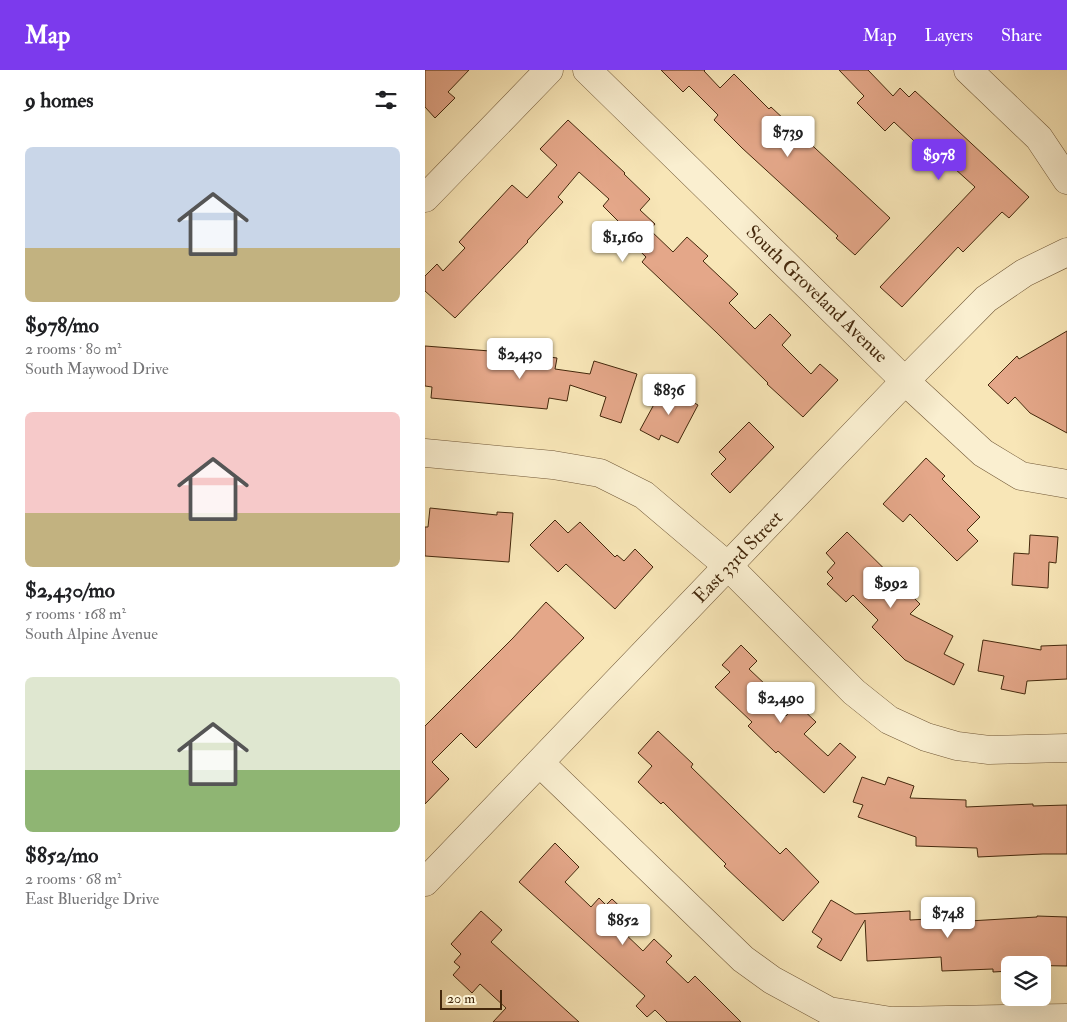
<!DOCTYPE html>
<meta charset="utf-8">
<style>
body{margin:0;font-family:"IM FELL Double Pica",serif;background:#f6f6f6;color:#202124;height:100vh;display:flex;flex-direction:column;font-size:19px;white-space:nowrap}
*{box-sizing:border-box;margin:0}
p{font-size:16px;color:#757577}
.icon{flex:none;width:28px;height:28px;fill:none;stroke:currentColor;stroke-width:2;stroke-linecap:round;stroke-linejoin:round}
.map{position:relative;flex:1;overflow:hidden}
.side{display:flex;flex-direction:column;background:#fff;width:425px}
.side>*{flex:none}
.fabs{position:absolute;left:576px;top:886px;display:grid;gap:10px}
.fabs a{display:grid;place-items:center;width:50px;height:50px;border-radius:8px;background:#fff;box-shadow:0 5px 20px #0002;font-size:25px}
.scale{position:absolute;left:15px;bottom:12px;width:62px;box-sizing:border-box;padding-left:5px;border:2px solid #44280c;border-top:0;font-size:14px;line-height:18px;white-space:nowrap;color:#44280c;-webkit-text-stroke:4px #faefd0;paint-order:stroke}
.price{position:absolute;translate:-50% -42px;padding:0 11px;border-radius:5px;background:#fff;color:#222;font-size:16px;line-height:32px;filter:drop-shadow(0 1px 2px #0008)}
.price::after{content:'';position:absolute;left:50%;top:30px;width:15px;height:11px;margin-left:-8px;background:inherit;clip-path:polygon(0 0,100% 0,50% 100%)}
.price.active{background:#7c3aed;color:#fff}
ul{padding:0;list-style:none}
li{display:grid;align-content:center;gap:10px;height:265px;padding:0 25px}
li span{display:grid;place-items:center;height:155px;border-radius:8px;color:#555}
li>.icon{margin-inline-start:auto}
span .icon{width:90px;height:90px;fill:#fffc;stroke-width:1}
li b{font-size:21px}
h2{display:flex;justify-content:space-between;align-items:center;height:60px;padding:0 25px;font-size:21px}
header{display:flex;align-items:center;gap:30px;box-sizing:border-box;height:70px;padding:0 25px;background:#7c3aed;color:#fff}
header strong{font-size:24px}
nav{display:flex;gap:28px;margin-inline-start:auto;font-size:18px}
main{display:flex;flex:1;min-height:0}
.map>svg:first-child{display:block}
</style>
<header>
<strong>Map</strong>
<nav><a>Map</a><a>Layers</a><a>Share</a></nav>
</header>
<main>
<section class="side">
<h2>9 homes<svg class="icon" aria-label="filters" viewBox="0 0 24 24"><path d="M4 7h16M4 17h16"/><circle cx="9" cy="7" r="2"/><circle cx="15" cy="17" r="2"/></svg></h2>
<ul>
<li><span style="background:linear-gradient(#c9d6e8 65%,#c2b280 0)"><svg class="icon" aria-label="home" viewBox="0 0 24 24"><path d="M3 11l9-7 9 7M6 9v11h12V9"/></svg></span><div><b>$978/mo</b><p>2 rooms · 80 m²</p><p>South Maywood Drive</p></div></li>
<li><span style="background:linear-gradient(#f6c9c9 65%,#c2b280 0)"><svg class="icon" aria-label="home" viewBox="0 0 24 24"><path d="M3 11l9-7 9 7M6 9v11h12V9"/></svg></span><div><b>$2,430/mo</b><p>5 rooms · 168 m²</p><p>South Alpine Avenue</p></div></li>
<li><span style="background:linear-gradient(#dfe7d0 60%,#8fb573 0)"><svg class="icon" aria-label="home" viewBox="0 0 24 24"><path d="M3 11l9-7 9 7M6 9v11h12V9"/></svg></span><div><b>$852/mo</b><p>2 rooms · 68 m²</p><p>East Blueridge Drive</p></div></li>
</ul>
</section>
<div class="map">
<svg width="642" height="952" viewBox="0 0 642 952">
<rect width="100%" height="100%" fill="#f8e6b7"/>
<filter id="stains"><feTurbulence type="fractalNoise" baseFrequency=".004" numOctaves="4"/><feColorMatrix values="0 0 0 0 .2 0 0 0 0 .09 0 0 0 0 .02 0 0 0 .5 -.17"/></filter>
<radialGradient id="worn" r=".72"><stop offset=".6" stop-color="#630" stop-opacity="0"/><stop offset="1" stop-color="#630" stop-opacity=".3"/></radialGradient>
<!-- building -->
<g fill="#e4a789" stroke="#44280c">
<path d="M 0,0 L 44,0 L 23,22 L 30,28 L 10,48 L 0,37 Z"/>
<path d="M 236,0 L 280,0 L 279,1 L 295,18 L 309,4 L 344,39 L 346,37 L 465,148 L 430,185 L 411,168 L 413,166 L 317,78 L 289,50 L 293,45 L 264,16 L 258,22 Z"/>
<path d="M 414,0 L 443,0 L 468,26 L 475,18 L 484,27 L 490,21 L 604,127 L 584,148 L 577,142 L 538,182 L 533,177 L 477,237 L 455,217 L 550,117 L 509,80 L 504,85 L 469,52 L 460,61 L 432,33 L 439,26 Z"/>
<path d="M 143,50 L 200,103 L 199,104 L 225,129 L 215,140 L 230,154 L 225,160 L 248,182 L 262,167 L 283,186 L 278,191 L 313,224 L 304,233 L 330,259 L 345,244 L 366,265 L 357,275 L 386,304 L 395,294 L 413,310 L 378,347 L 342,314 L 343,313 L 291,262 L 217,192 L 221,187 L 191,158 L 196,154 L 178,136 L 184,129 L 154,102 L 133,127 L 138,132 L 102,171 L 103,172 L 30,248 L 0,221 L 0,206 L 12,194 L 18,201 L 40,178 L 34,172 L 87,115 L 102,128 L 132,95 L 115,79 Z"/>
<path d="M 642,261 L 642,363 L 605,343 L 590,327 L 583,334 L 563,315 L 592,286 L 594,289 Z"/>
<path d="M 0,276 L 65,281 L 63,279 L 132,288 L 130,299 L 165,304 L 169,291 L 212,304 L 196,353 L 175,346 L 181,327 L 145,315 L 142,331 L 124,328 L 122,339 L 6,328 L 7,317 L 0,316 Z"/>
<path d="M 239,316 L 273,335 L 253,373 L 236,365 L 234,370 L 215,360 Z"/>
<path d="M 324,352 L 349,377 L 305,423 L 286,404 L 301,389 L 294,382 Z"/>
<path d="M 501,388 L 520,406 L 517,409 L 555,447 L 542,460 L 553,471 L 532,491 L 485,444 L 478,452 L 458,434 Z"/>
<path d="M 5,438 L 72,445 L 72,442 L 88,443 L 84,492 L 0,486 L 0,457 L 3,457 Z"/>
<path d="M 130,450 L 143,463 L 155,452 L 190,487 L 192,485 L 199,491 L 210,479 L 228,497 L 190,539 L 141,494 L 133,502 L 105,475 Z"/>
<path d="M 422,462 L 495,534 L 485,544 L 528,566 L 519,584 L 539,594 L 529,615 L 480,590 L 447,557 L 453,550 L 428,525 L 421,532 L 402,514 L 408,508 L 402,502 L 410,493 L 401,483 Z"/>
<path d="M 605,465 L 633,467 L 631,493 L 624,492 L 623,518 L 587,515 L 589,483 L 604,484 Z"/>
<path d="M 121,532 L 159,568 L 51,678 L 36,663 L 7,692 L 24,709 L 0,734 L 0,656 L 88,568 Z"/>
<path d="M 558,570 L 616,580 L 616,576 L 642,575 L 642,609 L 602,611 L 600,624 L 576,619 L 579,606 L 553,601 Z"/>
<path d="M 316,575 L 332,591 L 324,599 L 342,616 L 335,623 L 361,646 L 372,634 L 391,652 L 379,664 L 403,686 L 415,673 L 431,687 L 399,723 L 353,681 L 351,683 L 323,656 L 327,652 L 290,617 L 305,602 L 297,595 Z"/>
<path d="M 233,661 L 268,694 L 266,697 L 355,784 L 361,778 L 394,812 L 358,851 L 318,814 L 299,796 L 301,794 L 238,732 L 236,734 L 213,712 L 227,696 L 213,683 Z"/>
<path d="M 437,707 L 460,715 L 463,707 L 489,716 L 485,728 L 541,730 L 541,737 L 608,734 L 608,736 L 642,735 L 642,784 L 618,784 L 553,787 L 552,778 L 491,776 L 491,767 L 433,747 L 438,735 L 428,732 Z"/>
<path d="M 130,773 L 154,797 L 140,812 L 166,837 L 174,828 L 181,835 L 187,829 L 206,847 L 195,859 L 218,881 L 229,869 L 247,886 L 241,892 L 263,913 L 270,906 L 316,952 L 242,952 L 230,940 L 222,947 L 211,936 L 220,926 L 94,812 Z"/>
<path d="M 406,830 L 430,844 L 485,841 L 485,850 L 543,847 L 544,851 L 612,847 L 612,846 L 642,847 L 642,896 L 585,895 L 585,901 L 568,902 L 568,899 L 517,901 L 516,887 L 442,891 L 440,850 L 416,891 L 392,877 L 397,869 L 387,862 Z"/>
<path d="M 56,841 L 77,860 L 66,872 L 154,952 L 68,952 L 81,938 L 55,914 L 47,923 L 28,905 L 35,897 L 29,892 L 36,884 L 26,874 Z"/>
</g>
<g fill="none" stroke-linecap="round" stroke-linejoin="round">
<defs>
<g id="minor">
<path d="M 162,0 L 480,311 L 558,383 L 596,406 L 642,414"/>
<path d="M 543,0 L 614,68 L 642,110"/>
<path d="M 0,128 L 124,0"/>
<path d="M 0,383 L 128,395 L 175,403 L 219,425 L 304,497 L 429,622 L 464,650 L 501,667 L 532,676 L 564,680 L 642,678"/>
<path d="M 115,693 L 318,889 L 347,910 L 404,941 L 466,951 L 642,948"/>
<path d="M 0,812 L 480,311 L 561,229 L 599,203 L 642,182"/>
</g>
</defs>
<!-- minor casing -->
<use href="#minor" stroke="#715837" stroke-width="29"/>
<!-- minor -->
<use href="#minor" stroke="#faefd0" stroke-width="28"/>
</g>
<g text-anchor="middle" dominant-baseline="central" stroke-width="4" stroke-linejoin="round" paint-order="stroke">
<!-- street labels -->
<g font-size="19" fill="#44280c" stroke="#faefd0">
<text transform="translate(392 224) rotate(44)">South Groveland Avenue</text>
<text transform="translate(313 487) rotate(-46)">East 33rd Street</text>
</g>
</g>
<rect width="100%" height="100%" filter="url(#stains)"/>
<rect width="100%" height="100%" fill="url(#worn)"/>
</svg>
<div class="fabs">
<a><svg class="icon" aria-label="layers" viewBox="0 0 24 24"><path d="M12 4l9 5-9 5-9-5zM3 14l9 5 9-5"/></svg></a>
</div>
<div class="scale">20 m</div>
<b class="price" style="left:363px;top:88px">$739</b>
<b class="price active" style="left:514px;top:111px">$978</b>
<b class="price" style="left:198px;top:193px">$1,160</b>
<b class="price" style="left:95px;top:310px">$2,430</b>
<b class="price" style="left:244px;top:346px">$836</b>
<b class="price" style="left:466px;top:539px">$992</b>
<b class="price" style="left:356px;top:654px">$2,490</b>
<b class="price" style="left:523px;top:869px">$748</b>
<b class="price" style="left:198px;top:876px">$852</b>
</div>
</main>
